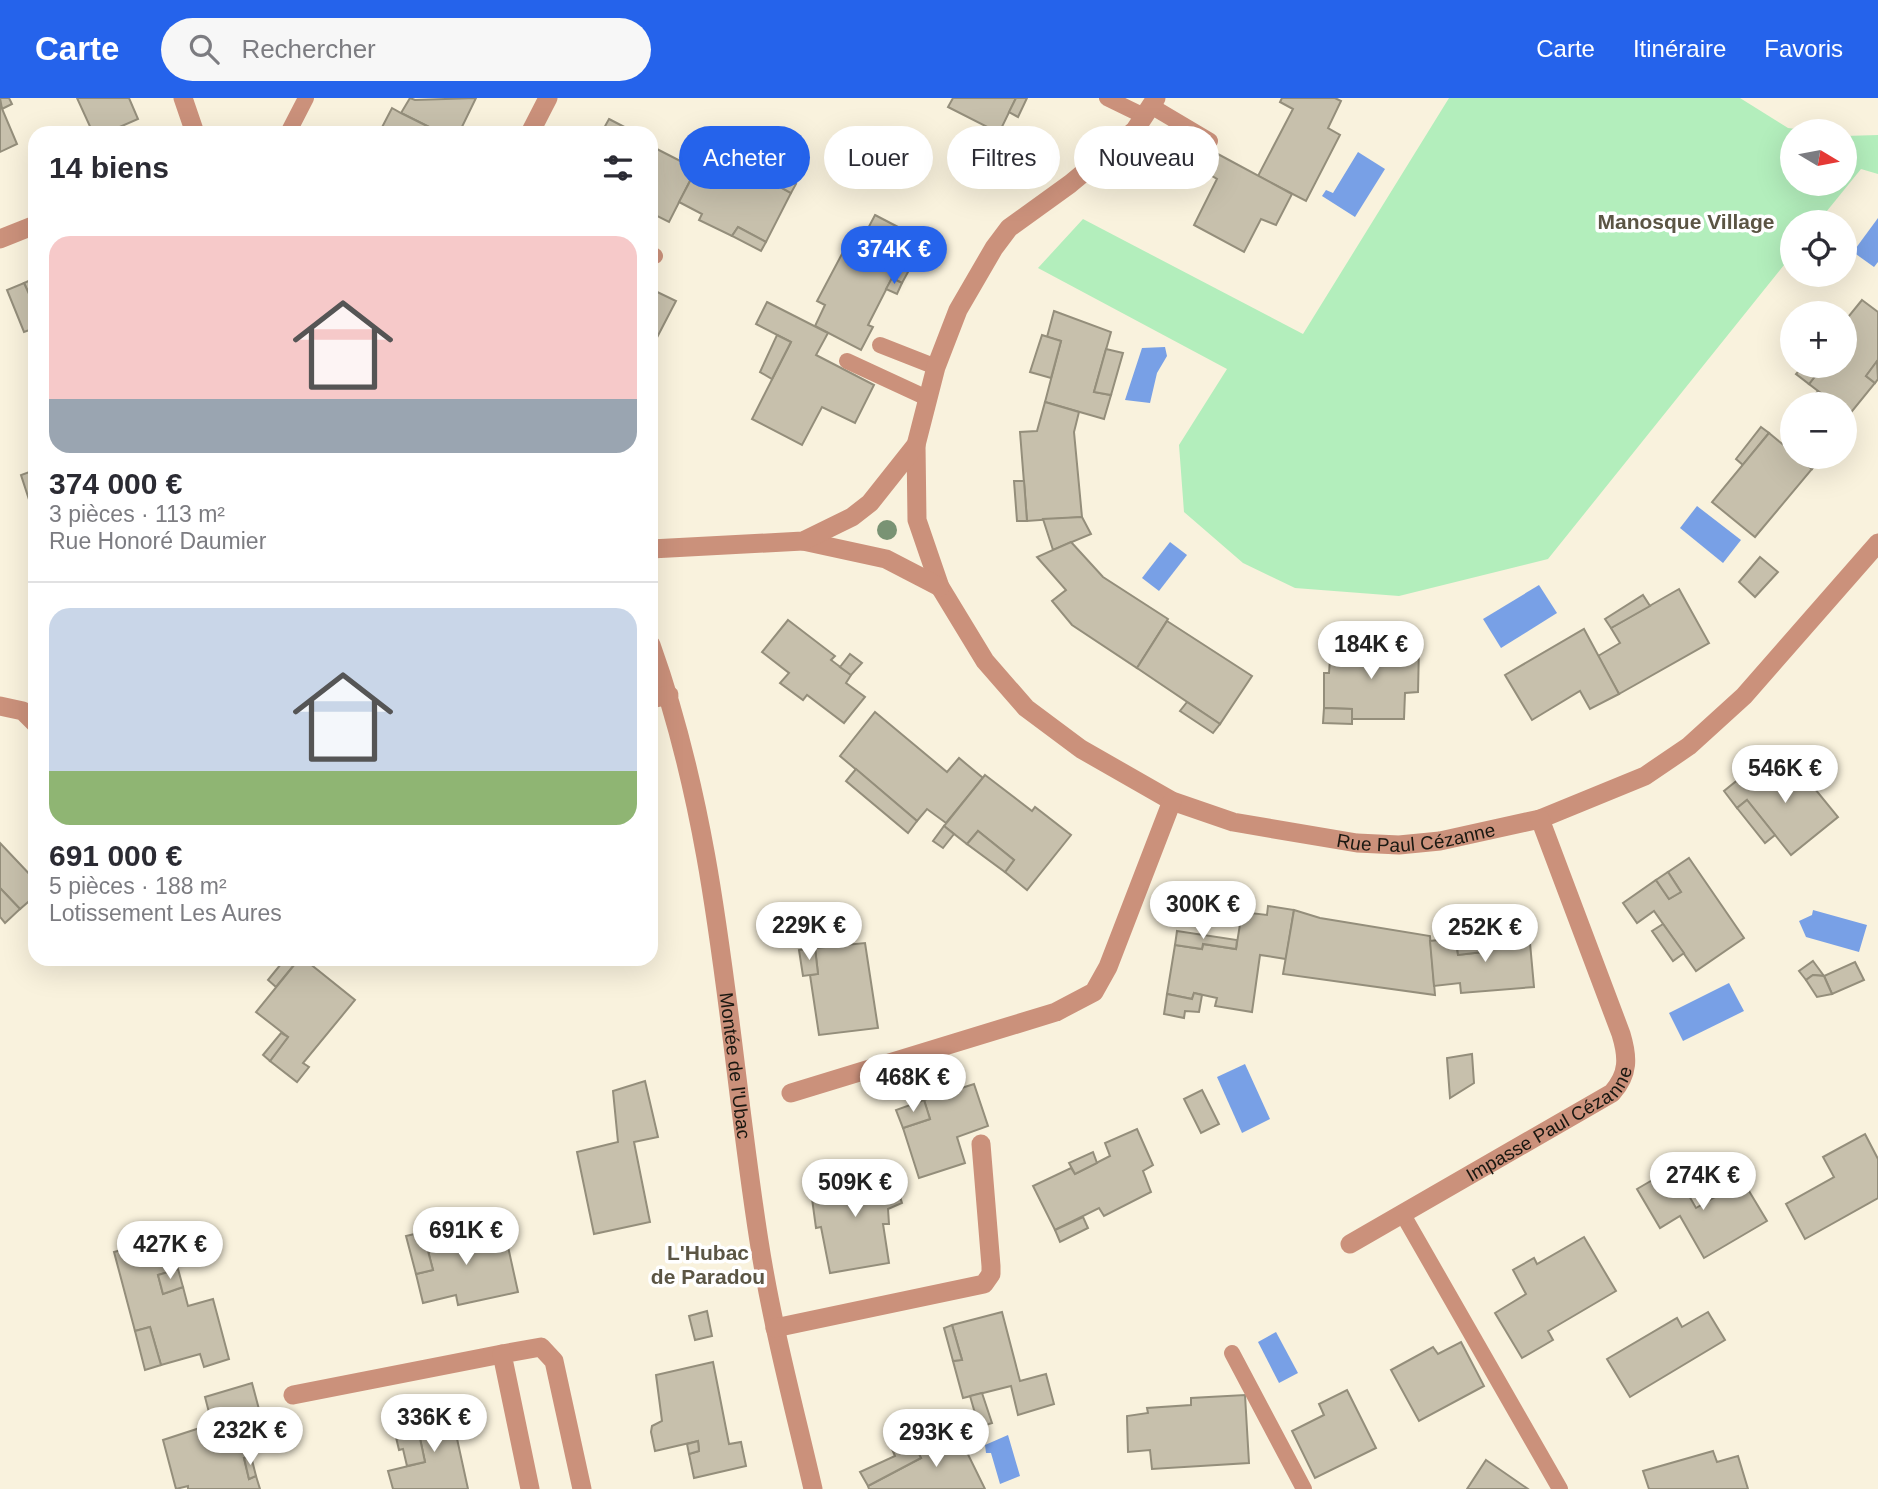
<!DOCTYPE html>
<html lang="fr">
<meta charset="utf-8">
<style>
body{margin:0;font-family:Arial,sans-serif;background:#f7f7f7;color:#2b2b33;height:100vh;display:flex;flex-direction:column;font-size:26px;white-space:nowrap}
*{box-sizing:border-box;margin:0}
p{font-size:23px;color:#7c7c81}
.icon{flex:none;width:38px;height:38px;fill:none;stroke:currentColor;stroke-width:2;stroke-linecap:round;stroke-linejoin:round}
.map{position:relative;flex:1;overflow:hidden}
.panel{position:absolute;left:28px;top:28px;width:630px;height:840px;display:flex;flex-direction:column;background:#fff;border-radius:21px;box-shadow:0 7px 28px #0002}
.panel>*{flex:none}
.banner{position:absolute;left:679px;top:28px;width:665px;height:63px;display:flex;gap:14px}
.needle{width:46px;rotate:100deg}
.buttons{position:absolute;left:1780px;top:21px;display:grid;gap:14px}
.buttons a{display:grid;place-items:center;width:77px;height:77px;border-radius:50%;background:#fff;box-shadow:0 7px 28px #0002;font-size:35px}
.price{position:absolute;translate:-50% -60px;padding:0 16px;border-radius:24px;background:#fff;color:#222;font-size:23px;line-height:46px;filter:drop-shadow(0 2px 4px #0008)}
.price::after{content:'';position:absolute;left:50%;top:42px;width:21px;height:16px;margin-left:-10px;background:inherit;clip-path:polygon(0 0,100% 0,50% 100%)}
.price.selected{background:#2563eb;color:#fff}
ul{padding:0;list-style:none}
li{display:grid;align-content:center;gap:14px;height:371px;padding:0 21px}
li+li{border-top:2px solid #e1e1e2}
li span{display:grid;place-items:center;height:217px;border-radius:21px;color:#555}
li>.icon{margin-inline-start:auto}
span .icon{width:126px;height:126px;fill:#fffc;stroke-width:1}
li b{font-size:30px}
h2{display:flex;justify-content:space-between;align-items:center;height:84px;padding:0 21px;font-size:30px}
.chip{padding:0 24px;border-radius:32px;background:#fff;box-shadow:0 7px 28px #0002;font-size:24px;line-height:63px}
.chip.selected{background:#2563eb;color:#fff}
header{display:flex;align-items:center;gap:42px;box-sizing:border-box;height:98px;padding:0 35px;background:#2563eb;color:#fff}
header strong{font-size:33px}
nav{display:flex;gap:38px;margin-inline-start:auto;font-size:24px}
.search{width:490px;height:63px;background:#f7f7f7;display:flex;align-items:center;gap:18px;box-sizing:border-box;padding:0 24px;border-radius:38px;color:#7c7c81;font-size:26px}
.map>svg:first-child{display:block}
</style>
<header>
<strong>Carte</strong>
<div class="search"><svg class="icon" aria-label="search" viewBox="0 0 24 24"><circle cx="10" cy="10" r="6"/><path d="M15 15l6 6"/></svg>Rechercher</div>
<nav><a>Carte</a><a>Itinéraire</a><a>Favoris</a></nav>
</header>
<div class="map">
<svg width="1878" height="1391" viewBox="0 0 1878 1391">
<rect width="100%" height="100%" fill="#f9f2dd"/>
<!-- green -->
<path fill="#b3eebc" d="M 1449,0 L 1740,0 L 1788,30 L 1812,33 L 1792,33 L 1792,86 L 1844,86 L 1845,38 L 1878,37 L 1878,76 L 1861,71 L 1818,124 L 1792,124 L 1792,157 L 1548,461 L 1399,498 L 1295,490 L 1243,465 L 1184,414 L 1179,347 L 1227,271 L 1038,170 L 1083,121 L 1303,236 Z"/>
<!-- water -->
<g fill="#78a0e6">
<path d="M 1358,54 L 1385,71 L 1355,119 L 1322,98 L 1326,92 L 1333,95 Z"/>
<path d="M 1878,120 L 1878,164 L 1874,169 L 1853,154 Z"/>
<path d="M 1165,249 L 1167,258 L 1157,275 L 1150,305 L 1125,302 L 1142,250 Z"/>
<path d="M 1697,408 L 1741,442 L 1723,465 L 1680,430 Z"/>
<path d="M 1170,444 L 1187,457 L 1159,493 L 1142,480 Z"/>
<path d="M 1539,487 L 1557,515 L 1501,550 L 1483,521 Z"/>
<path d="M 1813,812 L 1867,827 L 1859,854 L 1806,839 L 1799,823 L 1812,817 Z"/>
<path d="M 1729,885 L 1744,913 L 1683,943 L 1669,915 Z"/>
<path d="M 1245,966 L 1270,1021 L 1242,1035 L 1217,979 Z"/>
<path d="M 1276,1234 L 1298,1275 L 1279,1285 L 1258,1244 Z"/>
<path d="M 1008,1337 L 1020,1378 L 1000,1386 L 991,1355 L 986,1355 L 985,1347 Z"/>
</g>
<!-- building -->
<g fill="#c7c0ac" stroke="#948e7b" stroke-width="2">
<path d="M 0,0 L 9,0 L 12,6 L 2,11 Z"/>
<path d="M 77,0 L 129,0 L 138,21 L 106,35 L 93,35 Z"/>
<path d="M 410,0 L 415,2 L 476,0 L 459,35 L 441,35 L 401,15 Z"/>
<path d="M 953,0 L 1016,0 L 999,35 L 948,9 Z"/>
<path d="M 1016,0 L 1027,0 L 1018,19 L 1009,14 Z"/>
<path d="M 1282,0 L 1335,0 L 1341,3 L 1328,30 L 1340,37 L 1306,103 L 1258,78 L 1293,11 L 1280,4 Z"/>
<path d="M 0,6 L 17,46 L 0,54 Z"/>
<path d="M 392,10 L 401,15 L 441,35 L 379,35 Z"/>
<path d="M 609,21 L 636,35 L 614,35 L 604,30 Z"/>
<path d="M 651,48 L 696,71 L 669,124 L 651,115 Z"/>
<path d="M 707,51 L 729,63 L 723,78 L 742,87 L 750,73 L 791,95 L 766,144 L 738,129 L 732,138 L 699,122 L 702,116 L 679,104 Z"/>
<path d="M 1216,55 L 1292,96 L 1276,127 L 1261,121 L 1244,154 L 1194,127 L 1217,81 L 1207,75 Z"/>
<path d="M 727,69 L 746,79 L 742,87 L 723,78 Z"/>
<path d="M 774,74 L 796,86 L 791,95 L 770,83 Z"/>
<path d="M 875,117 L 925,143 L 902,185 L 892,180 L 868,227 L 873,229 L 861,252 L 815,228 L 825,207 L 817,203 L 843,154 L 853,159 Z"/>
<path d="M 738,129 L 766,144 L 761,153 L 732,138 Z"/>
<path d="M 35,180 L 35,209 L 24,185 Z"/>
<path d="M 892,180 L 902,185 L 897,196 L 886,191 Z"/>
<path d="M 24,185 L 35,209 L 35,230 L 24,234 L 7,192 Z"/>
<path d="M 651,191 L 676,203 L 651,251 Z"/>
<path d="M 1862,202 L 1878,214 L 1878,262 L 1866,278 L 1875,285 L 1849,317 L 1844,314 L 1844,306 L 1835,306 L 1809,286 L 1823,268 L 1844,268 L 1844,224 Z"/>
<path d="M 767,204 L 828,235 L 816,257 L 874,287 L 855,325 L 822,309 L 802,347 L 752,321 L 791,244 L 756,226 Z"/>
<path d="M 1054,213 L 1111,234 L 1094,294 L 1111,297 L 1104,321 L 1045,304 L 1061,243 L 1047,239 Z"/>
<path d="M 777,237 L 791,244 L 772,281 L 760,274 Z"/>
<path d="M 1042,237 L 1061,243 L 1051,280 L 1030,274 Z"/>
<path d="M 1106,251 L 1123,255 L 1111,297 L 1094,294 Z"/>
<path d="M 1877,263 L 1878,281 L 1875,285 L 1866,278 Z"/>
<path d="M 1803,268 L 1823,268 L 1809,286 L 1796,276 Z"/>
<path d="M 1818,293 L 1835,306 L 1820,306 L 1812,300 Z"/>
<path d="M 1045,304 L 1079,314 L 1074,334 L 1082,419 L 1027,423 L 1020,334 L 1037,333 Z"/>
<path d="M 1844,326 L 1854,333 L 1844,344 Z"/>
<path d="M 1761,329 L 1769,335 L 1743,367 L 1736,361 Z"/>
<path d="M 1769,335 L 1792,354 L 1792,359 L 1797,359 L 1812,371 L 1755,439 L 1712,404 Z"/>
<path d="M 1797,359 L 1819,359 L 1820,360 L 1812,371 Z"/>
<path d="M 35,372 L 35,420 L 21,377 Z"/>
<path d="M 1014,383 L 1024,383 L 1027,423 L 1017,423 Z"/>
<path d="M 1082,419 L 1091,436 L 1053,452 L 1043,421 Z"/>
<path d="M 1071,444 L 1103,479 L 1168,521 L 1137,570 L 1072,527 L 1052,503 L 1066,492 L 1037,459 Z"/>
<path d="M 1760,459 L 1778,474 L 1755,499 L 1739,484 Z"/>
<path d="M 1679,491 L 1709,545 L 1619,596 L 1598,558 L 1620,545 L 1611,530 Z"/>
<path d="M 1643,497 L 1650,508 L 1611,530 L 1605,521 Z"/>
<path d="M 788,522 L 835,558 L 831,562 L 851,577 L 846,585 L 865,599 L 844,625 L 807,597 L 803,602 L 780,585 L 789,575 L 762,554 Z"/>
<path d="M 1167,523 L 1252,578 L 1220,626 L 1137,570 Z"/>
<path d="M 1584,531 L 1619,596 L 1590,611 L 1580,593 L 1532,622 L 1505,577 Z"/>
<path d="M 1331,548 L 1372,549 L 1371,554 L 1419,549 L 1418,594 L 1405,595 L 1404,621 L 1352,621 L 1352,611 L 1324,610 L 1324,575 L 1329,575 Z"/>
<path d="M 850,556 L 862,565 L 851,577 L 840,569 Z"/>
<path d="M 1187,604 L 1220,626 L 1213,635 L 1180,613 Z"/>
<path d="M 1324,610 L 1352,611 L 1352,626 L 1323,625 Z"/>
<path d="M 875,614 L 947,674 L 959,660 L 983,680 L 946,725 L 927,711 L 917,723 L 840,658 Z"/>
<path d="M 1793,664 L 1838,719 L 1791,757 L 1747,702 L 1737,710 L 1724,693 L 1755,668 L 1768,684 Z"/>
<path d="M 856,671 L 917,723 L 908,735 L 846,683 Z"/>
<path d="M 985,677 L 1032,713 L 1035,709 L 1071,737 L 1027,792 L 1005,774 L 1014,762 L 978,733 L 967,746 L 944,728 Z"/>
<path d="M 1747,702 L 1775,737 L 1765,745 L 1737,710 Z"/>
<path d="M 944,728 L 954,736 L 943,750 L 933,743 Z"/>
<path d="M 978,733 L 1014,762 L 1005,774 L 967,746 Z"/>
<path d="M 0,745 L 35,782 L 35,798 L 20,811 L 0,790 Z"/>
<path d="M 1689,760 L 1744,840 L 1696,873 L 1654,813 L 1637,825 L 1623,805 L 1656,782 L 1669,801 L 1681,794 L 1668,774 Z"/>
<path d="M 1668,774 L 1681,794 L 1669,801 L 1656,782 Z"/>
<path d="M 0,790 L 20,811 L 5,825 L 0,819 Z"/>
<path d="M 1268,808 L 1294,812 L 1286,861 L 1260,857 L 1252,914 L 1215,908 L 1217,900 L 1194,895 L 1192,901 L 1167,896 L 1175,847 L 1202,851 L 1203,846 L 1236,851 L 1242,814 L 1267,817 Z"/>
<path d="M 1294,812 L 1320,820 L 1430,838 L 1435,897 L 1283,876 Z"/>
<path d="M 1663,826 L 1684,855 L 1673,863 L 1652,833 Z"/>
<path d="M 1177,833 L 1237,842 L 1236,851 L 1203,846 L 1202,851 L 1175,847 Z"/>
<path d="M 1529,834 L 1534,889 L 1461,895 L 1460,885 L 1434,888 L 1430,843 L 1456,840 L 1458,857 L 1491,853 L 1490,837 Z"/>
<path d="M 1490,837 L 1491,853 L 1458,857 L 1456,840 Z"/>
<path d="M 865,845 L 878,930 L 819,937 L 810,877 L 818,876 L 815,850 Z"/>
<path d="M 815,850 L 818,876 L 803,878 L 799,852 Z"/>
<path d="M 285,861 L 299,861 L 276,889 L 268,882 Z"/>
<path d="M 299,861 L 304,861 L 355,902 L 303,965 L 309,969 L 297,984 L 270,963 L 288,939 L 256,914 Z"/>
<path d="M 1813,863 L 1824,878 L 1813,877 L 1806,882 L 1799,873 Z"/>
<path d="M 1855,864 L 1864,882 L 1832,896 L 1824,878 Z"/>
<path d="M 1813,877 L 1824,878 L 1832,896 L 1817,899 L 1806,882 Z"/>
<path d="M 1194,895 L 1202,897 L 1199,914 L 1185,913 L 1184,920 L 1164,916 L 1167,896 L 1192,901 Z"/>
<path d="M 281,935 L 288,939 L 270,963 L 263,957 Z"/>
<path d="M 1472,956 L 1474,985 L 1450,1000 L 1447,960 Z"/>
<path d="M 645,983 L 658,1039 L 634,1044 L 650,1124 L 594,1136 L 577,1054 L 618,1044 L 613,993 Z"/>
<path d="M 974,986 L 988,1028 L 957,1039 L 965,1065 L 919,1080 L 903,1030 L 930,1021 L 924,1002 Z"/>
<path d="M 1202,992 L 1219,1026 L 1201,1035 L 1184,1001 Z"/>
<path d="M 924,1002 L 930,1021 L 903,1030 L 896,1012 Z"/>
<path d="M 1137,1031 L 1153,1067 L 1143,1073 L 1151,1094 L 1104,1118 L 1099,1110 L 1055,1132 L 1033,1088 L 1071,1070 L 1075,1076 L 1110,1058 L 1105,1045 Z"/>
<path d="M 1865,1036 L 1878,1061 L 1878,1100 L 1805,1141 L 1786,1106 L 1834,1079 L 1823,1059 Z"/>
<path d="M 1093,1054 L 1097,1065 L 1075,1076 L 1069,1065 Z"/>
<path d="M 1673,1070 L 1696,1110 L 1743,1083 L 1767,1123 L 1704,1160 L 1680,1118 L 1660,1130 L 1637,1091 Z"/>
<path d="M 891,1071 L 902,1105 L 888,1111 L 889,1126 L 883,1126 L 889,1165 L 830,1175 L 821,1129 L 816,1130 L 810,1086 L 853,1081 Z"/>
<path d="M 1083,1119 L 1088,1130 L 1060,1144 L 1055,1132 Z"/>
<path d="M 457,1126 L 462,1145 L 505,1135 L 518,1194 L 458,1207 L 456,1197 L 423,1205 L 416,1176 L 433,1172 L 423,1134 Z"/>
<path d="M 423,1134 L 433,1172 L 416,1176 L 406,1138 Z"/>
<path d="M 1584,1139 L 1616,1193 L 1548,1233 L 1553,1242 L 1522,1260 L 1495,1215 L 1526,1196 L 1513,1172 L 1534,1160 L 1537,1166 Z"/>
<path d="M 159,1142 L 169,1174 L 158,1177 L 163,1196 L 183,1189 L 188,1208 L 213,1201 L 229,1261 L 204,1269 L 200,1256 L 161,1267 L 150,1229 L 135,1233 L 114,1154 Z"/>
<path d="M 178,1171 L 183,1189 L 163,1196 L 158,1177 Z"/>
<path d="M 707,1213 L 712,1238 L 695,1242 L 689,1218 Z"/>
<path d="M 1002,1214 L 1020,1283 L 1046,1276 L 1054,1306 L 1018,1317 L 1011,1288 L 963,1300 L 953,1263 L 962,1262 L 952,1227 Z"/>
<path d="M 1708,1214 L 1725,1242 L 1630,1299 L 1607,1261 L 1677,1220 L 1682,1229 Z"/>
<path d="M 952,1227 L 962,1262 L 953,1263 L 944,1230 Z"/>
<path d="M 150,1229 L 161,1267 L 145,1272 L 135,1233 Z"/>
<path d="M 1461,1244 L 1484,1288 L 1419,1323 L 1391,1272 L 1433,1249 L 1438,1256 Z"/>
<path d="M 713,1264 L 729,1346 L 741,1344 L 746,1368 L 694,1380 L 689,1356 L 699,1353 L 698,1343 L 655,1353 L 651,1334 L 652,1328 L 662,1323 L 656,1277 Z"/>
<path d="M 252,1285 L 260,1315 L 242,1321 L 251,1358 L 244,1360 L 249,1381 L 256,1378 L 260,1391 L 188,1391 L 188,1388 L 176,1391 L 163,1342 L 212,1326 L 205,1299 Z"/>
<path d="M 1347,1292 L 1376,1350 L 1315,1380 L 1292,1333 L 1324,1317 L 1319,1306 Z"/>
<path d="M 982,1295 L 992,1325 L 979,1329 L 970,1298 Z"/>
<path d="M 1245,1297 L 1249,1365 L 1152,1371 L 1150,1352 L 1128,1354 L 1127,1318 L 1148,1315 L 1147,1310 L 1191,1307 L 1191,1300 Z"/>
<path d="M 449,1304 L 468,1391 L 393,1391 L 388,1373 L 425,1364 L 414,1312 Z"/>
<path d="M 414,1312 L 425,1364 L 407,1368 L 403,1351 L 399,1352 L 391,1318 Z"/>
<path d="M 957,1334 L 985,1391 L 869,1391 L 868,1388 L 921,1360 L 917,1353 Z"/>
<path d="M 912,1342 L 921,1360 L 868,1388 L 860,1374 L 895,1358 L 892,1351 Z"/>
<path d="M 698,1343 L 699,1353 L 689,1356 L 687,1346 Z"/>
<path d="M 1713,1353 L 1717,1364 L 1738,1358 L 1748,1391 L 1649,1391 L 1643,1373 Z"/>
<path d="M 251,1358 L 256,1378 L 249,1381 L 244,1360 Z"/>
<path d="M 1486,1362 L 1528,1391 L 1467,1391 Z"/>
</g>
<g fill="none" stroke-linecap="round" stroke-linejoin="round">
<!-- service -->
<g stroke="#cb917b" stroke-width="16">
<path d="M 1107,0 L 1144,18"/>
<path d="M 1151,8 L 1210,43"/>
<path d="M 1135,32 L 1193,64"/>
<path d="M 288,35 L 306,0"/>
<path d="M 651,156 L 655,158"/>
<path d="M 880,247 L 936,269"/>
<path d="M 847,263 L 927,300"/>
<path d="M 1402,1115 L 1560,1391"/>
<path d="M 1232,1255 L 1304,1391"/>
</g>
<!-- minor -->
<g stroke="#cb917b" stroke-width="19">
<path d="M 183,0 L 195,35"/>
<path d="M 530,35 L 548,0"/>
<path d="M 0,141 L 35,127"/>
<path id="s1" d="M 916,347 L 917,422 L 940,489 L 985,563 L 1026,610 L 1081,651 L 1172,703 L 1233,724 L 1357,745 L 1399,747 L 1440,743 L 1540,721 L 1645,678 L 1689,648 L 1744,598 L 1878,445"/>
<path d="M 803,443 L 886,461 L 940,489"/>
<path d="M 651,451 L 803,443 L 852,419 L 870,405 L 916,347 L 936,269 L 958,212 L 994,150 L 1009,130 L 1070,86 L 1135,32 L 1156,0"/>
<path id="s2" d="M 651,547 C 721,742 727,940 759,1143 C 772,1227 794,1309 813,1391"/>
<path d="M 651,601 L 669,597"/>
<path d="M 0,608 L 23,613 L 35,625"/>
<path d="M 791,995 L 1056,914 L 1094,894 L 1108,869 L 1172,703"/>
<path id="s3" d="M 1350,1146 L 1612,995 C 1629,976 1628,959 1621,936 L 1540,721"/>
<path d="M 775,1230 L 984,1186 L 991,1176 L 991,1168 L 981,1046"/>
<path d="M 293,1297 L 502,1256"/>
<path d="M 530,1391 L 502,1256 L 541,1249 L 554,1263 L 582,1391"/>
</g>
</g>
<!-- trees -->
<circle fill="#799374" cx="887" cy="432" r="10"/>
<g text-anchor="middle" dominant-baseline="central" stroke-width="7" stroke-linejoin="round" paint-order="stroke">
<!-- street labels -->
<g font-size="19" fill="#1a1811" stroke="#fff">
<text stroke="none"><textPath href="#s1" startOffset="718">Rue Paul Cézanne</textPath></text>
<text stroke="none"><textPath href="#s2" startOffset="430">Montée de l'Ubac</textPath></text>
<text stroke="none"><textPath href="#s3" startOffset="234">Impasse Paul Cézanne</textPath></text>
</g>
<!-- neighbourhood labels -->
<g font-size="21" font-weight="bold" fill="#5b5544" stroke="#fff">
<text x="1686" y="123">Manosque Village</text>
<text x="708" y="1154">L'Hubac<tspan x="708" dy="24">de Paradou</tspan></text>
</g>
</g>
</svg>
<div class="buttons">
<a><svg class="needle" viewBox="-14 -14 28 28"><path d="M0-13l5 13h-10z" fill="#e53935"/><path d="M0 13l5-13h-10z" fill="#7c7c81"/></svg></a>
<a><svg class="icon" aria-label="locate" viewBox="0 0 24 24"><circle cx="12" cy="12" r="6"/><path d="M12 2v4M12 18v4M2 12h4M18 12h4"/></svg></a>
<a>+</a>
<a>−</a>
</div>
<b class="price selected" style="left:894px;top:188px">374K €</b>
<b class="price" style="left:1371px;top:583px">184K €</b>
<b class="price" style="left:1785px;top:707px">546K €</b>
<b class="price" style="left:1203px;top:843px">300K €</b>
<b class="price" style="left:809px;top:864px">229K €</b>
<b class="price" style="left:1485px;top:866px">252K €</b>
<b class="price" style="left:913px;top:1016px">468K €</b>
<b class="price" style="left:1703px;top:1114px">274K €</b>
<b class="price" style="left:855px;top:1121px">509K €</b>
<b class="price" style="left:466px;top:1169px">691K €</b>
<b class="price" style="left:170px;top:1183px">427K €</b>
<b class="price" style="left:434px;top:1356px">336K €</b>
<b class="price" style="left:250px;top:1369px">232K €</b>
<b class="price" style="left:936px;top:1371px">293K €</b>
<div class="banner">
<a class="chip selected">Acheter</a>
<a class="chip">Louer</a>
<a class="chip">Filtres</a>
<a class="chip">Nouveau</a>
</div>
<section class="panel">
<h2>14 biens<svg class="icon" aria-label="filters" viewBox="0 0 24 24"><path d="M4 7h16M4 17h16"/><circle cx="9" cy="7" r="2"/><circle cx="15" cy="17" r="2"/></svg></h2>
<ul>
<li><span style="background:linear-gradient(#f6c9c9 75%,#9aa5b1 0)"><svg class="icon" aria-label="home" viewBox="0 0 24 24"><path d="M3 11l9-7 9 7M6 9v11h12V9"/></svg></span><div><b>374 000 €</b><p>3 pièces · 113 m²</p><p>Rue Honoré Daumier</p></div></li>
<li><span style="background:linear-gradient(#c9d6e8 75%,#8fb573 0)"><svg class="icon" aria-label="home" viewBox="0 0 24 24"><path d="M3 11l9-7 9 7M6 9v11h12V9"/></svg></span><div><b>691 000 €</b><p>5 pièces · 188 m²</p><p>Lotissement Les Aures</p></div></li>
</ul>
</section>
</div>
